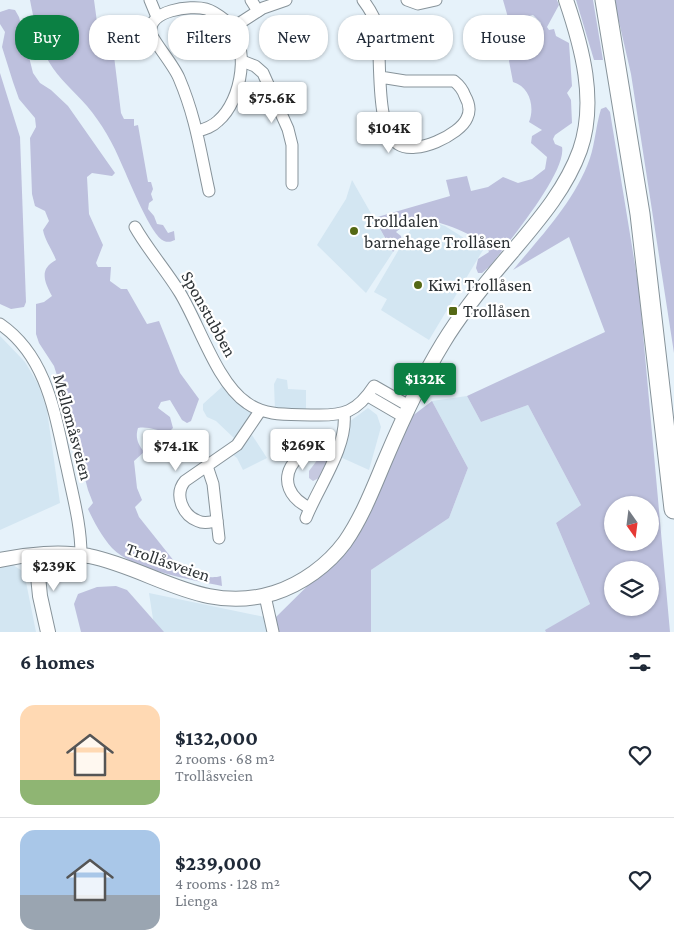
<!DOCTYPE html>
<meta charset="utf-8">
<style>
body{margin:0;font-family:"Crimson Pro",serif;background:#f6f6f7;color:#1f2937;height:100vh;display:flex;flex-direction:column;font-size:19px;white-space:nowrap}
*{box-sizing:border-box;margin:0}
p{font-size:16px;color:#747a83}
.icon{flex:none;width:28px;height:28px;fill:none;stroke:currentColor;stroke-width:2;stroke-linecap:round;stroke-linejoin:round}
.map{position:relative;height:632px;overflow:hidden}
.panel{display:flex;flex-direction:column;background:#fff;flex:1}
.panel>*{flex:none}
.top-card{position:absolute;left:15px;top:15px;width:645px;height:45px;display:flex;gap:10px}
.needle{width:32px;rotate:166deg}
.buttons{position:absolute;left:604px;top:496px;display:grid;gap:10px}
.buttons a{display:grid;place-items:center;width:55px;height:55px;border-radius:50%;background:#fff;box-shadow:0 1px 4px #0004;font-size:25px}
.price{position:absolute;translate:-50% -42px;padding:0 11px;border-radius:5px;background:#fff;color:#222;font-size:16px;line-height:32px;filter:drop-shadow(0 1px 2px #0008)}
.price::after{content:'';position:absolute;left:50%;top:30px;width:15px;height:11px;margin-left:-8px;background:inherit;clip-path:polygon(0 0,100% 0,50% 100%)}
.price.selected{background:#0b8043;color:#fff}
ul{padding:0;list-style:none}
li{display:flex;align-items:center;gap:15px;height:125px;padding:0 20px}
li+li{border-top:1px solid #e0e1e3}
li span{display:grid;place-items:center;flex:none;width:140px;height:100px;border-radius:15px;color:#555}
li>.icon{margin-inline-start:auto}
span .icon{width:60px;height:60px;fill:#fffc;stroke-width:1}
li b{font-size:21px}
h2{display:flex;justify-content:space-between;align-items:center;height:60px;padding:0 20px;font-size:21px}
.chip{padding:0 18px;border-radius:20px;background:#fff;box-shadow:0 1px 4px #0004;font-size:18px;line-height:45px}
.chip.selected{background:#0b8043;color:#fff}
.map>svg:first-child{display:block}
</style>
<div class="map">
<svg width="674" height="632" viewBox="0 0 674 632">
<rect width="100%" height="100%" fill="#e6f2fa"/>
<!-- built -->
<g fill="#d3e6f2">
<path d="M 352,180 L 393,252 L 366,293 L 317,245 L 346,199 Z"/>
<path d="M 428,220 L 445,226 L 483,250 L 429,340 L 381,310 L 387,299 L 374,292 L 415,222 Z"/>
<path d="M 0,336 L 25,362 L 38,384 L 47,410 L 60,503 L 0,530 Z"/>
<path d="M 277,378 L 287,380 L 288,389 L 306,390 L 306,411 L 275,411 L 274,384 Z"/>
<path d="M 223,386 L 253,414 L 242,432 L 234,438 L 216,421 L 207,417 L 203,410 L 203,404 Z"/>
<path d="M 467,396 L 481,422 L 528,405 L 581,505 L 556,523 L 590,604 L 546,630 L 546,632 L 371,632 L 371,570 L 449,518 L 468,468 L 432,401 Z"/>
<path d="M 368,408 L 377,415 L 381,427 L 369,470 L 338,456 L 349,422 Z"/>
<path d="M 252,435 L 267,458 L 243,470 L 237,458 L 232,454 Z"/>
<path d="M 13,565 L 24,572 L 36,632 L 0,632 L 0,567 Z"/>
<path d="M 149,593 L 274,619 L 277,632 L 155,632 Z"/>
</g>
<!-- green -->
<path fill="#c6c9e0" d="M 321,455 L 329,459 L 319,478 L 313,481 L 309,478 L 309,471 Z"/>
<!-- forest -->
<g fill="#bdc0dd" fill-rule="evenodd">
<path d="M 30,0 L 94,0 L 100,44 L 107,54 L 114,56 L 121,113 L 124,119 L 134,119 L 134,126 L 138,125 L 148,182 L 151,182 L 153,189 L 151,194 L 153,200 L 149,203 L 148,209 L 154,216 L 157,224 L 163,225 L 168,233 L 174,231 L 175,240 C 172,241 169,243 164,241 C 151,236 129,180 122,165 C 113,143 102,124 87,106 C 74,91 59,79 49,62 C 38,44 34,20 30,0 Z"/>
<path d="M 503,0 L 557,0 L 559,5 L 547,27 L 549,30 L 554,29 L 556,36 L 569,43 L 572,86 L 567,93 L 571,100 L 572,123 L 555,135 L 553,139 L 555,144 L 562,147 C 567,172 507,244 490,266 L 482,273 L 478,273 L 476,268 L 478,259 L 489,252 C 486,238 442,222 428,220 C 417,219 403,225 396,232 L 401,236 L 402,241 L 393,252 L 374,218 L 450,196 L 446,180 L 467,176 L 471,191 L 488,187 L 503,177 L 518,183 L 532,179 L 545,169 L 547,157 L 531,143 L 532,136 L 542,130 L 529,122 C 535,107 530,87 513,82 L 509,61 L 513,50 L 508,33 C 518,31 522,38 535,34 L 541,23 L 533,15 L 509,21 Z"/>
<path d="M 576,0 L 593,0 L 603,60 L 594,60 Z"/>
<path d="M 614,0 L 674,0 L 674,353 L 631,74 Z"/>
<path d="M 9,9 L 15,10 L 19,17 L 33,73 L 40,83 L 51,90 L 68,106 L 115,173 L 112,176 L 92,173 L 87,177 L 89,214 L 103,245 L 96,263 L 98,267 L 111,267 L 110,281 L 121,289 L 127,289 L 147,324 L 159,321 L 180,373 L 199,399 L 191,421 L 187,423 L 182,420 L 170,400 L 161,402 L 158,408 L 170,417 L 173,428 L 169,432 C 158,431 148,426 138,428 C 135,438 138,444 144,452 L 134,461 L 137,488 L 142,500 L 135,507 L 139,517 L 178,566 C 189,573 208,580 221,576 L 222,586 C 193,580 133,570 112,548 C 102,537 94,522 88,509 L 93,503 L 88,490 L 60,385 L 54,366 L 39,343 L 36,334 L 36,304 L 44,302 L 52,296 C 44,281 39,269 56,260 C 52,249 45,241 43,230 L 49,221 L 45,211 L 35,206 L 32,194 L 30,138 L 36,127 L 35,118 L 19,99 L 13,82 L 2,47 L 5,32 L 0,24 L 0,12 Z"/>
<path d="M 0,73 L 20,137 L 26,302 L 24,307 L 11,309 L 0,304 Z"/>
<path d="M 606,107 L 610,112 L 639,289 L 670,632 L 546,632 L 545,630 L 590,604 L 556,523 L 581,505 L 528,405 L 481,422 L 467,396 L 605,332 L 569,237 L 513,270 C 541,236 575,201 590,158 C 595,143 596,125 601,109 ZM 612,505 L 650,505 L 650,542 L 612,542 ZM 612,570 L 650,570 L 650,608 L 612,608 Z"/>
<path d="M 432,401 L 468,468 L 449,518 L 371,570 L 371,632 L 277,632 L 274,619 L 354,540 L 407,420 Z"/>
<path d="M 116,586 L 127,590 L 164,632 L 81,632 L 74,604 L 78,594 L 97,587 Z"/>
</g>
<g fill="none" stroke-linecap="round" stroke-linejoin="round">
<defs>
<g id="minor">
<path d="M 150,0 L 157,17"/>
<path d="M 251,0 L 258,11"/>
<path d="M 363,0 C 369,8 375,17 377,27 C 382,54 374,128 398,144 C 415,156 460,135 467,118 C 471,110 469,103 465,96 C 463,90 459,85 454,81 L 405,81 L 380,77"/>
<path d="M 407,0 L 418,4 L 436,0"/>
<path d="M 232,28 L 263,8 L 286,0"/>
<path d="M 242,61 L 255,66 L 263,73 L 288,129 L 292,145 L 292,184"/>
<path d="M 198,131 C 205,129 212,127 218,121 C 242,101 252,43 226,21 C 220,16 213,11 206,9 C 191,5 147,10 151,33 C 153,41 173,64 179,78 C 196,118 200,150 209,191"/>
<path d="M 135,227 C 148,250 166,270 180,293 C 199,324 217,383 247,403 C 266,417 291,414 313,415 C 344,416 357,412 374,386 L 409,406"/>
<path d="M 0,324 C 48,357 55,416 67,468 C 73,497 81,525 81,555"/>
<path d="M 368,396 L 404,417"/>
<path d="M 207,466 L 213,484 L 219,538"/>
<path d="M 310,508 C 265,487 295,438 337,451"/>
<path d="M 306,518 C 318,487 348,447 344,413"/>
<path d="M 217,521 C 210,522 204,524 198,521 C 182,515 174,494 185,481 L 237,445 L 260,411"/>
<path d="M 265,596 L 273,632"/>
</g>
<g id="tertiary">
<path d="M 36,556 L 40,596 L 48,632"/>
<path d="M 0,560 C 27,554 61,551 89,556 C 153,569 203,615 274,593 C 302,584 328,565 345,542 C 363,516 374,486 386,458 C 403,418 421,379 443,343 C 463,310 487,281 512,252 C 538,221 566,189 580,150 C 597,101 582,47 566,0"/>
</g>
<path id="trunk" d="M 605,0 L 640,214 L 674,509"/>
</defs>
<!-- minor casing -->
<use href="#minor" stroke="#87939a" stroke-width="13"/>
<!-- tertiary casing -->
<use href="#tertiary" stroke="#87939a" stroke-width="16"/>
<!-- trunk casing -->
<use href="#trunk" stroke="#87939a" stroke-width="21"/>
<!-- minor -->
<use href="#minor" stroke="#fff" stroke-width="11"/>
<!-- tertiary -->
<use href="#tertiary" stroke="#fff" stroke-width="14"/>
<!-- trunk -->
<use href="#trunk" stroke="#fff" stroke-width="19"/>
</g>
<!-- markers -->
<g fill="#546814" stroke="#fff" stroke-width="2">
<circle cx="354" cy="231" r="5"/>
<circle cx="418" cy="285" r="5"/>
<rect x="448" y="306" width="10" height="10" rx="2.5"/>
</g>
<g text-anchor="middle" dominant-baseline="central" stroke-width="4.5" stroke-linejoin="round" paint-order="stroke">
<!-- poi labels -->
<g font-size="18" fill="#2d3235" stroke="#fff" text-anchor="start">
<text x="364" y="221">Trolldalen<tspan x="364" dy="21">barnehage Trollåsen</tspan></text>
<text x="428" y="285">Kiwi Trollåsen</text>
<text x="463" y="311">Trollåsen</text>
</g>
<!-- street labels -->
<g font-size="18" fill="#2d3235" stroke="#fff">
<text transform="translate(209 314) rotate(61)">Sponstubben</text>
<text transform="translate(73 427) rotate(75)">Mellomåsveien</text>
<text transform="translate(168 562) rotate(19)">Trollåsveien</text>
</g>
</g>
</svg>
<div class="buttons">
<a><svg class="needle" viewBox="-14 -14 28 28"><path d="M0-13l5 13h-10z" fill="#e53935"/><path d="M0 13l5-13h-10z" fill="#747a83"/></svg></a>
<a><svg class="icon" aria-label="layers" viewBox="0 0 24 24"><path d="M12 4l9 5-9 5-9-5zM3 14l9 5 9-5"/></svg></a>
</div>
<b class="price" style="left:272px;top:124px">$75.6K</b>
<b class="price" style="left:389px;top:154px">$104K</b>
<b class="price selected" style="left:425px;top:405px">$132K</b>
<b class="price" style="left:303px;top:471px">$269K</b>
<b class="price" style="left:176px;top:472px">$74.1K</b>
<b class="price" style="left:54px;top:592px">$239K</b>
<div class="top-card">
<a class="chip selected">Buy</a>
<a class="chip">Rent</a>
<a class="chip">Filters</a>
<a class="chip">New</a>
<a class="chip">Apartment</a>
<a class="chip">House</a>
</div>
</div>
<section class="panel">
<h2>6 homes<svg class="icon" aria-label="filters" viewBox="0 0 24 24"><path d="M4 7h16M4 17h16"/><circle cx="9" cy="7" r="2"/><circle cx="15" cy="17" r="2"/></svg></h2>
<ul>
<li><span style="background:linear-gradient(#ffd9b3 75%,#8fb573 0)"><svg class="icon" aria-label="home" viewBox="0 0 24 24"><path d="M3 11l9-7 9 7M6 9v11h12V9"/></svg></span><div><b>$132,000</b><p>2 rooms · 68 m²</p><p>Trollåsveien</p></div><svg class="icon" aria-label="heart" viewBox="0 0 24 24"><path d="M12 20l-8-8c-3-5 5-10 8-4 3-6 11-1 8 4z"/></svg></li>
<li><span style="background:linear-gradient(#a9c7e8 65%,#9aa5b1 0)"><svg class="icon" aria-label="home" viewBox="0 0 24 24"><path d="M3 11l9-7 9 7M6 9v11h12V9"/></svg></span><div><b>$239,000</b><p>4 rooms · 128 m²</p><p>Lienga</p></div><svg class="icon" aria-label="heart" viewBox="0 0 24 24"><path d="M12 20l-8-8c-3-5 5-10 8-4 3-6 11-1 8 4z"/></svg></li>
</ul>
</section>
